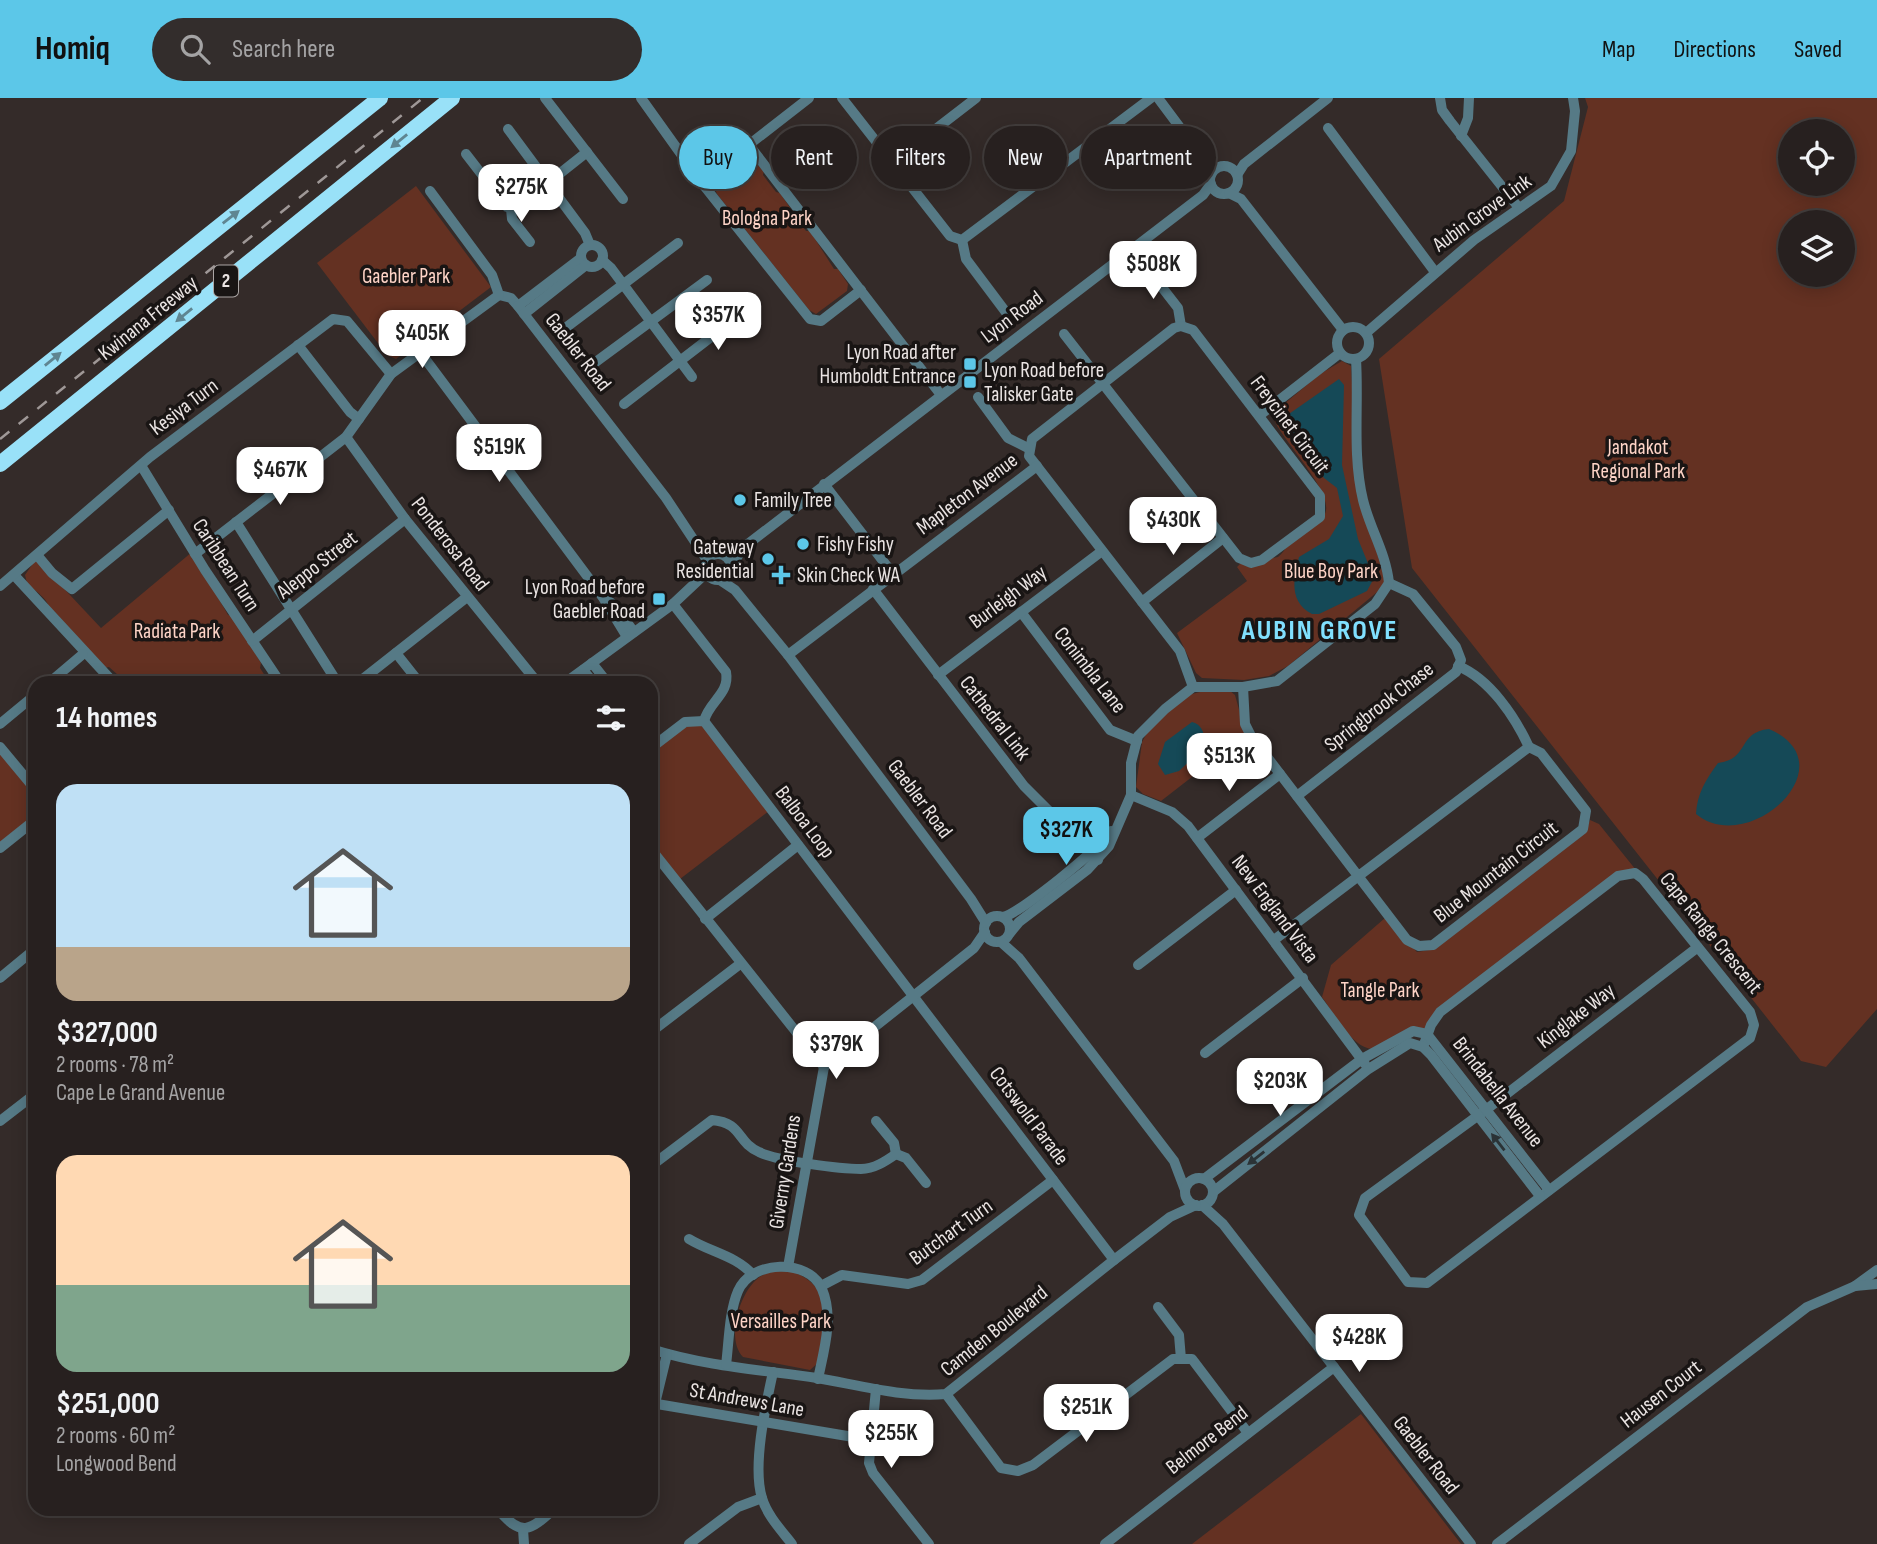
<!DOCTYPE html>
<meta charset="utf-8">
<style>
body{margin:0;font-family:"Sofia Sans Condensed",sans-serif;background:#332d2c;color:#f1f3f6;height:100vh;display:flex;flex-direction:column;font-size:26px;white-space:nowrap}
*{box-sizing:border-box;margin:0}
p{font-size:23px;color:#a4a3a4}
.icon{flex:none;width:38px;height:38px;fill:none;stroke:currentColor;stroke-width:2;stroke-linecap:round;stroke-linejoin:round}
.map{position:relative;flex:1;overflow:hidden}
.sheet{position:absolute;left:28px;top:578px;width:630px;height:840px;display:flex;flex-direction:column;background:#27201f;border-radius:21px;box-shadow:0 4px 18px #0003,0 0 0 2px #433e3d}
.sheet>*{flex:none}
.banner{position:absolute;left:679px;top:28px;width:665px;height:63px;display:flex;gap:14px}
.buttons{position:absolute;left:1778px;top:21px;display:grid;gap:14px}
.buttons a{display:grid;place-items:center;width:77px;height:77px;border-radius:50%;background:#27201f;box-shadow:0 4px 18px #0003,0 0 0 2px #433e3d;font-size:35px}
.price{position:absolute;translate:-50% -60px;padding:0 16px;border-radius:14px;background:#fff;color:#222;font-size:23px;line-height:46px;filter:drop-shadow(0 2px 4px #0008)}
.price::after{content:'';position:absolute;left:50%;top:42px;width:21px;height:16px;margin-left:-10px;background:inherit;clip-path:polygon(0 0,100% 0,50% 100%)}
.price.selected{background:#5cc7e8;color:#111}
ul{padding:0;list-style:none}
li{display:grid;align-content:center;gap:14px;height:371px;padding:0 28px}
li span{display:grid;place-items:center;height:217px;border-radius:21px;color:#555}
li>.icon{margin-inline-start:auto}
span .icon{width:126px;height:126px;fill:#fffc;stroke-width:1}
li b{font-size:30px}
h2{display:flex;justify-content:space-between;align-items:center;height:84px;padding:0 28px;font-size:30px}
.tag{padding:0 24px;border-radius:32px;background:#27201f;box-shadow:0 4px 18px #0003,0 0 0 2px #433e3d;font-size:24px;line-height:63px}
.tag.selected{background:#5cc7e8;color:#111}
header{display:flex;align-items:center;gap:42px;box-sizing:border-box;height:98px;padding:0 35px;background:#5cc7e8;color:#111}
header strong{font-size:33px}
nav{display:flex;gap:38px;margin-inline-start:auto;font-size:24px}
.search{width:490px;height:63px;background:#332d2c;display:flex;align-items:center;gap:18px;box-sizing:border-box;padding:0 24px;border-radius:38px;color:#a4a3a4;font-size:26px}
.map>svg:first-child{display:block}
</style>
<header>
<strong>Homiq</strong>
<div class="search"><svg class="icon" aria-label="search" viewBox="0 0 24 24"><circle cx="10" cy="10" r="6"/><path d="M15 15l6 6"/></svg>Search here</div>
<nav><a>Map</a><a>Directions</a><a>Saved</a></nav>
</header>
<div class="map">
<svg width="1877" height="1446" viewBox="0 0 1877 1446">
<rect width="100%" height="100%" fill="#342b29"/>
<!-- green -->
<g fill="#643122" fill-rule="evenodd">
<path d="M 1585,0 L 1877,0 L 1877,911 L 1826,969 L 1801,963 L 1412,470 L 1379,261 L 1564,103 L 1588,9 ZM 1790,33 L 1843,33 L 1843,86 L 1790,86 ZM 1790,124 L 1843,124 L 1843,177 L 1790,177 Z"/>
<path d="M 751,61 L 764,73 L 763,77 L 776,94 L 780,95 L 806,133 L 810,133 L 834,171 L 838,171 L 848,186 L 847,193 L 816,216 L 809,212 L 717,96 L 714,88 C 718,72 735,60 751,61 Z"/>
<path d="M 416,88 L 491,189 L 396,261 L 387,257 L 317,165 Z"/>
<path d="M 1342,263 L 1351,268 L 1358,393 L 1385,481 L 1382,490 L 1288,568 L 1269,578 L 1244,582 L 1202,580 L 1196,575 L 1177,535 L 1247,483 L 1237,469 L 1240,466 L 1278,459 C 1284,454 1285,451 1288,446 C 1295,435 1314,430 1323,419 C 1341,398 1278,341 1272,316 L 1320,276 Z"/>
<path d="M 192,454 L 228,517 L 233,518 L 261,565 L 260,570 L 269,584 L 126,584 L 109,569 L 105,570 L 54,513 L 50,513 C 48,499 35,494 27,485 L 25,477 L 34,464 L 39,464 L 101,530 Z"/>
<path d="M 1204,593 L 1230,593 L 1235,597 L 1246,637 L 1161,703 L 1143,696 L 1136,689 L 1142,644 L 1149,631 L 1188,597 Z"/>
<path d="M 688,627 L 702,627 L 769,713 L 680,781 L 651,745 L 651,655 Z"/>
<path d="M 0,653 L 35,695 L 35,719 L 0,747 Z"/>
<path d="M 1590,722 L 1599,726 L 1636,772 L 1617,775 L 1438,913 L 1426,933 L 1373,951 C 1351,950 1334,915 1322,899 L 1331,867 L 1385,820 L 1417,854 L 1435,851 L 1586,733 Z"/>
<path d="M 788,1172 C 837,1188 823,1222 819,1264 L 810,1272 L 743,1259 C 725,1241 740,1191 761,1178 C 769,1173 779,1173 788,1172 Z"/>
<path d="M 1361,1316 L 1461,1446 L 1192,1446 Z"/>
</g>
<!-- water -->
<g fill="#154957">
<path d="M 1339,281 L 1344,287 L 1342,367 L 1358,441 L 1374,480 L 1367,493 L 1319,516 L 1312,516 C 1289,504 1293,481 1299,459 L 1329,441 L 1343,418 L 1337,390 L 1324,380 L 1285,323 L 1286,318 Z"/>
<path d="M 1192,624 C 1204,627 1206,640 1203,650 L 1179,673 L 1165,677 L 1158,666 L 1165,644 Z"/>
<path d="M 1769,631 C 1850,666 1749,760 1696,716 C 1697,696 1706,681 1718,665 C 1750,661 1737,634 1769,631 Z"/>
</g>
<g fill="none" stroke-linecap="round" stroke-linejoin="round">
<!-- minor -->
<g stroke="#567a86" stroke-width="10">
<path d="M 545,0 L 623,101"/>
<path d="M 641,0 L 701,84 L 810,221 L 821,223 L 861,192"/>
<path d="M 842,0 L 950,138 L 962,142 L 1151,0"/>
<path d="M 1158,0 L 1199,55 L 1211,77"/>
<path d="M 1440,0 L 1442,12 L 1450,23 L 1519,110"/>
<path d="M 1328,30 L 1435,174"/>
<path d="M 508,31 L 585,135 L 590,147"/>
<path d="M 1461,38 L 1468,20 L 1469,0"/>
<path d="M 749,47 L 941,297"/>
<path d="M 466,56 L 507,109 L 515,111 L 587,54"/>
<path d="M 893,64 L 976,0"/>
<circle cx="1224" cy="82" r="14"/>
<path d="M 1237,77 L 1244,66 L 1328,0"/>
<path d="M 701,84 L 809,0"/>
<path d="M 430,93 L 492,177 L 499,197 L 511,200 L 518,208 L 666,400 L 707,462"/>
<path d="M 1229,95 L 1241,101 L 1343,232"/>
<path d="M 511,111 L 512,121 L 530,144"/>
<path d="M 962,142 L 966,161 L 1011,221"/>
<circle cx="592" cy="158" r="11"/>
<path d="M 602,162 L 611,170 L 692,279"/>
<path d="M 1147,170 L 1178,210 L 1181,228"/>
<path d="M 518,208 L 581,160"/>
<path d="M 524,216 L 586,167"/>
<circle cx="1353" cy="245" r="16"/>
<path d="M 564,231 L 678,145"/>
<path d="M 1366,235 L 1474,142 L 1551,88 L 1571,53 L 1575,13 L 1573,0"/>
<path d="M 1064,236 L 1239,460 L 1251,465 L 1262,462 L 1320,419 L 1320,398 L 1193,232 L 1181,228 L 1174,230 L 1032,341 L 1029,358 L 1180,553 L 1193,589"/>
<path d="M 298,247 L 350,314 L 359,321"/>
<path d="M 420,254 L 602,498 L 627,539"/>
<path d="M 1356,261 C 1359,308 1352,356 1363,402 C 1370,431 1386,455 1389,485"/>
<path d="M 593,266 L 707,182"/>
<path d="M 978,299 L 1008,340 L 1028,350"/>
<path d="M 624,306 L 737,219"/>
<path d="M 1260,317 L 1340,255"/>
<path d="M 346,339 L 405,421 L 537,584"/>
<path d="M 142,369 L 205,472 L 280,584"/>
<path d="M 824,386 L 893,476"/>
<path d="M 236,424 L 337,584"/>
<path d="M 195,456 L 346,339 L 391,276 L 499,197"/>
<circle cx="718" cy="469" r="13"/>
<path d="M 37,457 L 52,475 L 72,491 L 169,412"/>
<path d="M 731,468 L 744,449 L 1203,97 L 1211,86"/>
<path d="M 14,477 L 113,584"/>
<path d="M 720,482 L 735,492 L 788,557 L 971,801 L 986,825"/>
<path d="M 0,488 L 150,359 L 333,221 L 347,223 L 391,276"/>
<path d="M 873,491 L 1024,688 L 1098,762"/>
<path d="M 602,498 L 614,507 L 634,534"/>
<path d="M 1142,504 L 1223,440"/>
<path d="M 673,506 L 726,574 C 730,596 709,603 704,623"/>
<path d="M 1021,514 L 1110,632 L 1137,643"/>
<path d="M 252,543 L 405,421"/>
<path d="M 396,555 L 419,584"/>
<path d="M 788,557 L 1037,368"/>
<path d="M 592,565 L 607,584"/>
<path d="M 1458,568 C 1490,581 1515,619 1529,649"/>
<path d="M 583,572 L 593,584"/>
<path d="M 938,577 L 1102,453"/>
<path d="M 50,584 L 83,556"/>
<path d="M 359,584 L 467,499"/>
<path d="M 566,584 L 673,506 L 706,475"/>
<path d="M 1243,589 L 1245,626 L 1251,638 L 1407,842 L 1419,848 L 1433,847 L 1583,731 L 1586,713 L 1541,655 L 1529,649 L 1274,842"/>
<path d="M 0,626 L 35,597"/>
<path d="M 0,649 L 35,691"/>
<path d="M 651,650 L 685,624 L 704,623 L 1114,1162"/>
<path d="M 1131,697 L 1172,714 L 1188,728 L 1365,966"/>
<path d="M 1297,698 L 1456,574 L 1461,562 L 1456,549 L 1413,496 L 1389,485"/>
<path d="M 1197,740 L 1280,676"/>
<path d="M 0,750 L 35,722"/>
<path d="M 651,751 L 824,969"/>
<circle cx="997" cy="831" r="13"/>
<path d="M 1003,819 C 1019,816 1102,749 1111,733"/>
<path d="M 705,821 L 798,747"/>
<path d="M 1010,835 L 1019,824 L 1087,772 L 1109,748 L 1131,697 L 1131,665 L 1138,638 L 1165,611 L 1193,589 L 1243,589 L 1277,583 L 1375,506 L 1389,485"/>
<path d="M 1001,844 L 1019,860 L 1174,1063 L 1185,1092"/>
<path d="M 1138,867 L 1236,792"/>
<path d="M 0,880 L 35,851"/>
<path d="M 651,934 L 740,866"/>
<path d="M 1423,949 L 1431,927 L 1440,914 L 1618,778 L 1635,775 L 1643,781 L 1750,914 L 1754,927 L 1750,940 L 1427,1185 L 1408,1184 L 1359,1117 L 1365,1100 L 1487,1011 L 1698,849"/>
<path d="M 1205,955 L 1303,880"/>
<path d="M 0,1023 L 35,996"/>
<path d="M 876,1023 L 894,1045 L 896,1056"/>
<path d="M 896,1056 L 906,1060 L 926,1085"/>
<path d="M 651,1068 L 712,1022 C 743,1025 736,1044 759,1054 C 777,1063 841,1071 861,1071 C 874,1071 886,1063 896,1056"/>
<circle cx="1199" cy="1094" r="14"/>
<path d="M 1204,1081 L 1362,961 L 1413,933 L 1427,936 L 1549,1092"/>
<path d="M 1213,1094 L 1367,972 L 1410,945 L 1423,949 L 1431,957 L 1540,1098"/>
<path d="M 1202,1107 L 1223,1126 L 1471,1446"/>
<path d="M 689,1141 C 710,1154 737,1158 753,1177"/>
<path d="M 788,1169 L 824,969 L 974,850 L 985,834"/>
<path d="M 821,1188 L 842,1177 L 908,1186 L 922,1182 L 1053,1082"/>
<path d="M 1855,1188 L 1877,1172"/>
<path d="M 1158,1209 L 1179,1237 L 1181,1261"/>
<path d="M 651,1251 C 704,1268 762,1272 817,1280 C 858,1287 903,1300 946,1296 L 1114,1162 L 1170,1119 L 1196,1107"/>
<path d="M 726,1267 C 729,1244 729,1214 738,1193 C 751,1162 809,1160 822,1191 C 834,1219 824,1252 818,1281"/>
<path d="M 773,1274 C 766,1306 752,1368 762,1400 C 767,1417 781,1432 792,1446"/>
<path d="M 876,1291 L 869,1365 L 873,1375 L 929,1446"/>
<path d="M 946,1296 L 1001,1370 L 1018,1373 L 1033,1367 L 1173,1261 L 1192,1261 L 1248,1335"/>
<path d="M 657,1306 L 871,1342"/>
<path d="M 651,1322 L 667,1256"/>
<path d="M 497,1410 C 521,1440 530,1433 555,1410"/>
<path d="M 523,1431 L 524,1446"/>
<path d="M 689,1446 L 738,1409 L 762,1400"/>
<path d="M 1105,1446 L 1334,1269"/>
<path d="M 1497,1446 L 1807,1209 L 1855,1188 L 1877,1186"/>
</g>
<!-- highway -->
<g stroke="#99e1f8" stroke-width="16">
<path d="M 0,304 L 380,0"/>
<path d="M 0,366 L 452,0"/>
</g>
<!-- rail -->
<path stroke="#9f9897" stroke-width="2.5" stroke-dasharray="12 12" stroke-linecap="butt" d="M 0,341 L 423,0"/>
</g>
<!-- one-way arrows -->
<defs><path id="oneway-solid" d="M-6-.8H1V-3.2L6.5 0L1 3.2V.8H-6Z" transform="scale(1.75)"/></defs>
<g fill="#5f8591">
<use href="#oneway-solid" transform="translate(399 43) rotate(141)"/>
<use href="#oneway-solid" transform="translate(231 119) rotate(-38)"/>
<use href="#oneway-solid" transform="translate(184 217) rotate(141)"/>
<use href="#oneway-solid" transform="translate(53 261) rotate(-39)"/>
</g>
<g fill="#2b3336">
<use href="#oneway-solid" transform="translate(1498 1044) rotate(-128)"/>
<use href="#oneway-solid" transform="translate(1256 1060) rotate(142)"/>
</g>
<!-- markers -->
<g fill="#5cc7e8" stroke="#191514" stroke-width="2.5">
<rect x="963" y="259" width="14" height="14" rx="3.5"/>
<rect x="963" y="277" width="14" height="14" rx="3.5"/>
<circle cx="740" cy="402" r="7"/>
<circle cx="803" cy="446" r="7"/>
<circle cx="768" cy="461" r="7"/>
<path d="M777.5 466.5h7v7h7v7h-7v7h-7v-7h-7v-7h7z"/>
<rect x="652" y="494" width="14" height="14" rx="3.5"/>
</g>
<g text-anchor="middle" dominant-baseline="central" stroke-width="7" stroke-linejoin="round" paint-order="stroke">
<!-- shield labels -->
<rect fill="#191514" stroke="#aba6a5" stroke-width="2" x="214" y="167.5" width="24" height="31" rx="5"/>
<g font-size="19" font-weight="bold" fill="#eae4e3">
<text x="226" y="183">2</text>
</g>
<!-- street labels -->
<g font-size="21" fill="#eae4e3" stroke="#191514">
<text transform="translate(1482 115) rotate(-36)">Aubin Grove Link</text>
<text transform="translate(1012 219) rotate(-37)">Lyon Road</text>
<text transform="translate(148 220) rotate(-39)">Kwinana Freeway</text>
<text transform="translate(578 254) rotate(52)">Gaebler Road</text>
<text transform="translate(184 309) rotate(-37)">Kesiya Turn</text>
<text transform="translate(1290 327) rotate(53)">Freycinet Circuit</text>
<text transform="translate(967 396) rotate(-37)">Mapleton Avenue</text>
<text transform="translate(450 446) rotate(52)">Ponderosa Road</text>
<text transform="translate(226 467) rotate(57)">Caribbean Turn</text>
<text transform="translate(317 467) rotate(-38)">Aleppo Street</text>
<text transform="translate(1008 499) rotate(-37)">Burleigh Way</text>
<text transform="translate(1090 572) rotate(52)">Conimbla Lane</text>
<text transform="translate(1379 609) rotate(-38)">Springbrook Chase</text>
<text transform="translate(995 620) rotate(52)">Cathedral Link</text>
<text transform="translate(920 701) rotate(53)">Gaebler Road</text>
<text transform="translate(805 724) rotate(53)">Balboa Loop</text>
<text transform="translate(1496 774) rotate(-38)">Blue Mountain Circuit</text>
<text transform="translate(1275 811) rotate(53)">New England Vista</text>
<text transform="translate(1711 835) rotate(51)">Cape Range Crescent</text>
<text transform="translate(1576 918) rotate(-38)">Kinglake Way</text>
<text transform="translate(1498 994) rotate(52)">Brindabella Avenue</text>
<text transform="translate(1029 1018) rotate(53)">Cotswold Parade</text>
<text transform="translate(785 1074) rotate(-81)">Giverny Gardens</text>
<text transform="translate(951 1134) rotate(-36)">Butchart Turn</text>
<text transform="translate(994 1233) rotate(-39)">Camden Boulevard</text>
<text transform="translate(1661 1296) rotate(-38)">Hausen Court</text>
<text transform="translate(747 1302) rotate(10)">St Andrews Lane</text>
<text transform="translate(1207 1342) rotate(-38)">Belmore Bend</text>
<text transform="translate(1426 1357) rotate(52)">Gaebler Road</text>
</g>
<!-- park labels -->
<g font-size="21" fill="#fed4c7" stroke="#191514">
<text x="767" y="120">Bologna Park</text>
<text x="406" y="178">Gaebler Park</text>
<text x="1638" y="349">Jandakot<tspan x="1638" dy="24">Regional Park</tspan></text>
<text x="1331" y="473">Blue Boy Park</text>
<text x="177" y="533">Radiata Park</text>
<text x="1380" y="892">Tangle Park</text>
<text x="781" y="1223">Versailles Park</text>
</g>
<!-- poi labels -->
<g font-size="21" fill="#eae4e3" stroke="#191514" text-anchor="start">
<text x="956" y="254" text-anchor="end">Lyon Road after<tspan x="956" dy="24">Humboldt Entrance</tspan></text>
<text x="984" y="272">Lyon Road before<tspan x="984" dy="24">Talisker Gate</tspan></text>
<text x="754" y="402">Family Tree</text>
<text x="817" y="446">Fishy Fishy</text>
<text x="754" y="449" text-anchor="end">Gateway<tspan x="754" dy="24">Residential</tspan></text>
<text x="797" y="477">Skin Check WA</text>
<text x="645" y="489" text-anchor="end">Lyon Road before<tspan x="645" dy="24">Gaebler Road</tspan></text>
</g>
<!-- district labels -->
<g font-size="28" font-weight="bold" letter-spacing="2" fill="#80e0fe" stroke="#191514">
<text x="1320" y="532">AUBIN GROVE</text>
</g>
</g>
</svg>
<div class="buttons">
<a><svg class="icon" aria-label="locate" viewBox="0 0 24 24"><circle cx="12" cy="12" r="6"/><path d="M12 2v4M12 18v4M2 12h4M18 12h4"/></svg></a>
<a><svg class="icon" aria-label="layers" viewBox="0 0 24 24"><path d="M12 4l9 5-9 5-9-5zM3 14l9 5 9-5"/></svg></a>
</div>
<b class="price" style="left:521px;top:126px">$275K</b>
<b class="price" style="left:1153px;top:203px">$508K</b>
<b class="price" style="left:718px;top:254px">$357K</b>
<b class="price" style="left:422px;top:272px">$405K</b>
<b class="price" style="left:499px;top:386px">$519K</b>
<b class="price" style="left:280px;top:409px">$467K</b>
<b class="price" style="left:1173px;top:459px">$430K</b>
<b class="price" style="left:1229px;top:695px">$513K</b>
<b class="price selected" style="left:1066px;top:769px">$327K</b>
<b class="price" style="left:836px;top:983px">$379K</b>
<b class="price" style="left:1280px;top:1020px">$203K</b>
<b class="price" style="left:1359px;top:1276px">$428K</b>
<b class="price" style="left:1086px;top:1346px">$251K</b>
<b class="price" style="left:891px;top:1372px">$255K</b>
<div class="banner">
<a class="tag selected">Buy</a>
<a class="tag">Rent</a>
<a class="tag">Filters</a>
<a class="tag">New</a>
<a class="tag">Apartment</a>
</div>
<section class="sheet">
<h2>14 homes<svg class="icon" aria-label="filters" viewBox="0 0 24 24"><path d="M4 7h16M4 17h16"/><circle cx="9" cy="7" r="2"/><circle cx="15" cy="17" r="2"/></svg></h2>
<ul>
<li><span style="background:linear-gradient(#bfe0f5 75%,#b9a48a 0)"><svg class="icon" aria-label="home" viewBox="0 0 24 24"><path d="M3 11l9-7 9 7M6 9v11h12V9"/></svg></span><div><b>$327,000</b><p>2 rooms · 78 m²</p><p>Cape Le Grand Avenue</p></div></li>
<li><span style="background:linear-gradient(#ffd9b3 60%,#7fa58c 0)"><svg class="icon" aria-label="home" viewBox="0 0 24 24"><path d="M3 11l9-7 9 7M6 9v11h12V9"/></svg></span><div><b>$251,000</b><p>2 rooms · 60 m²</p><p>Longwood Bend</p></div></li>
</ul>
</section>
</div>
